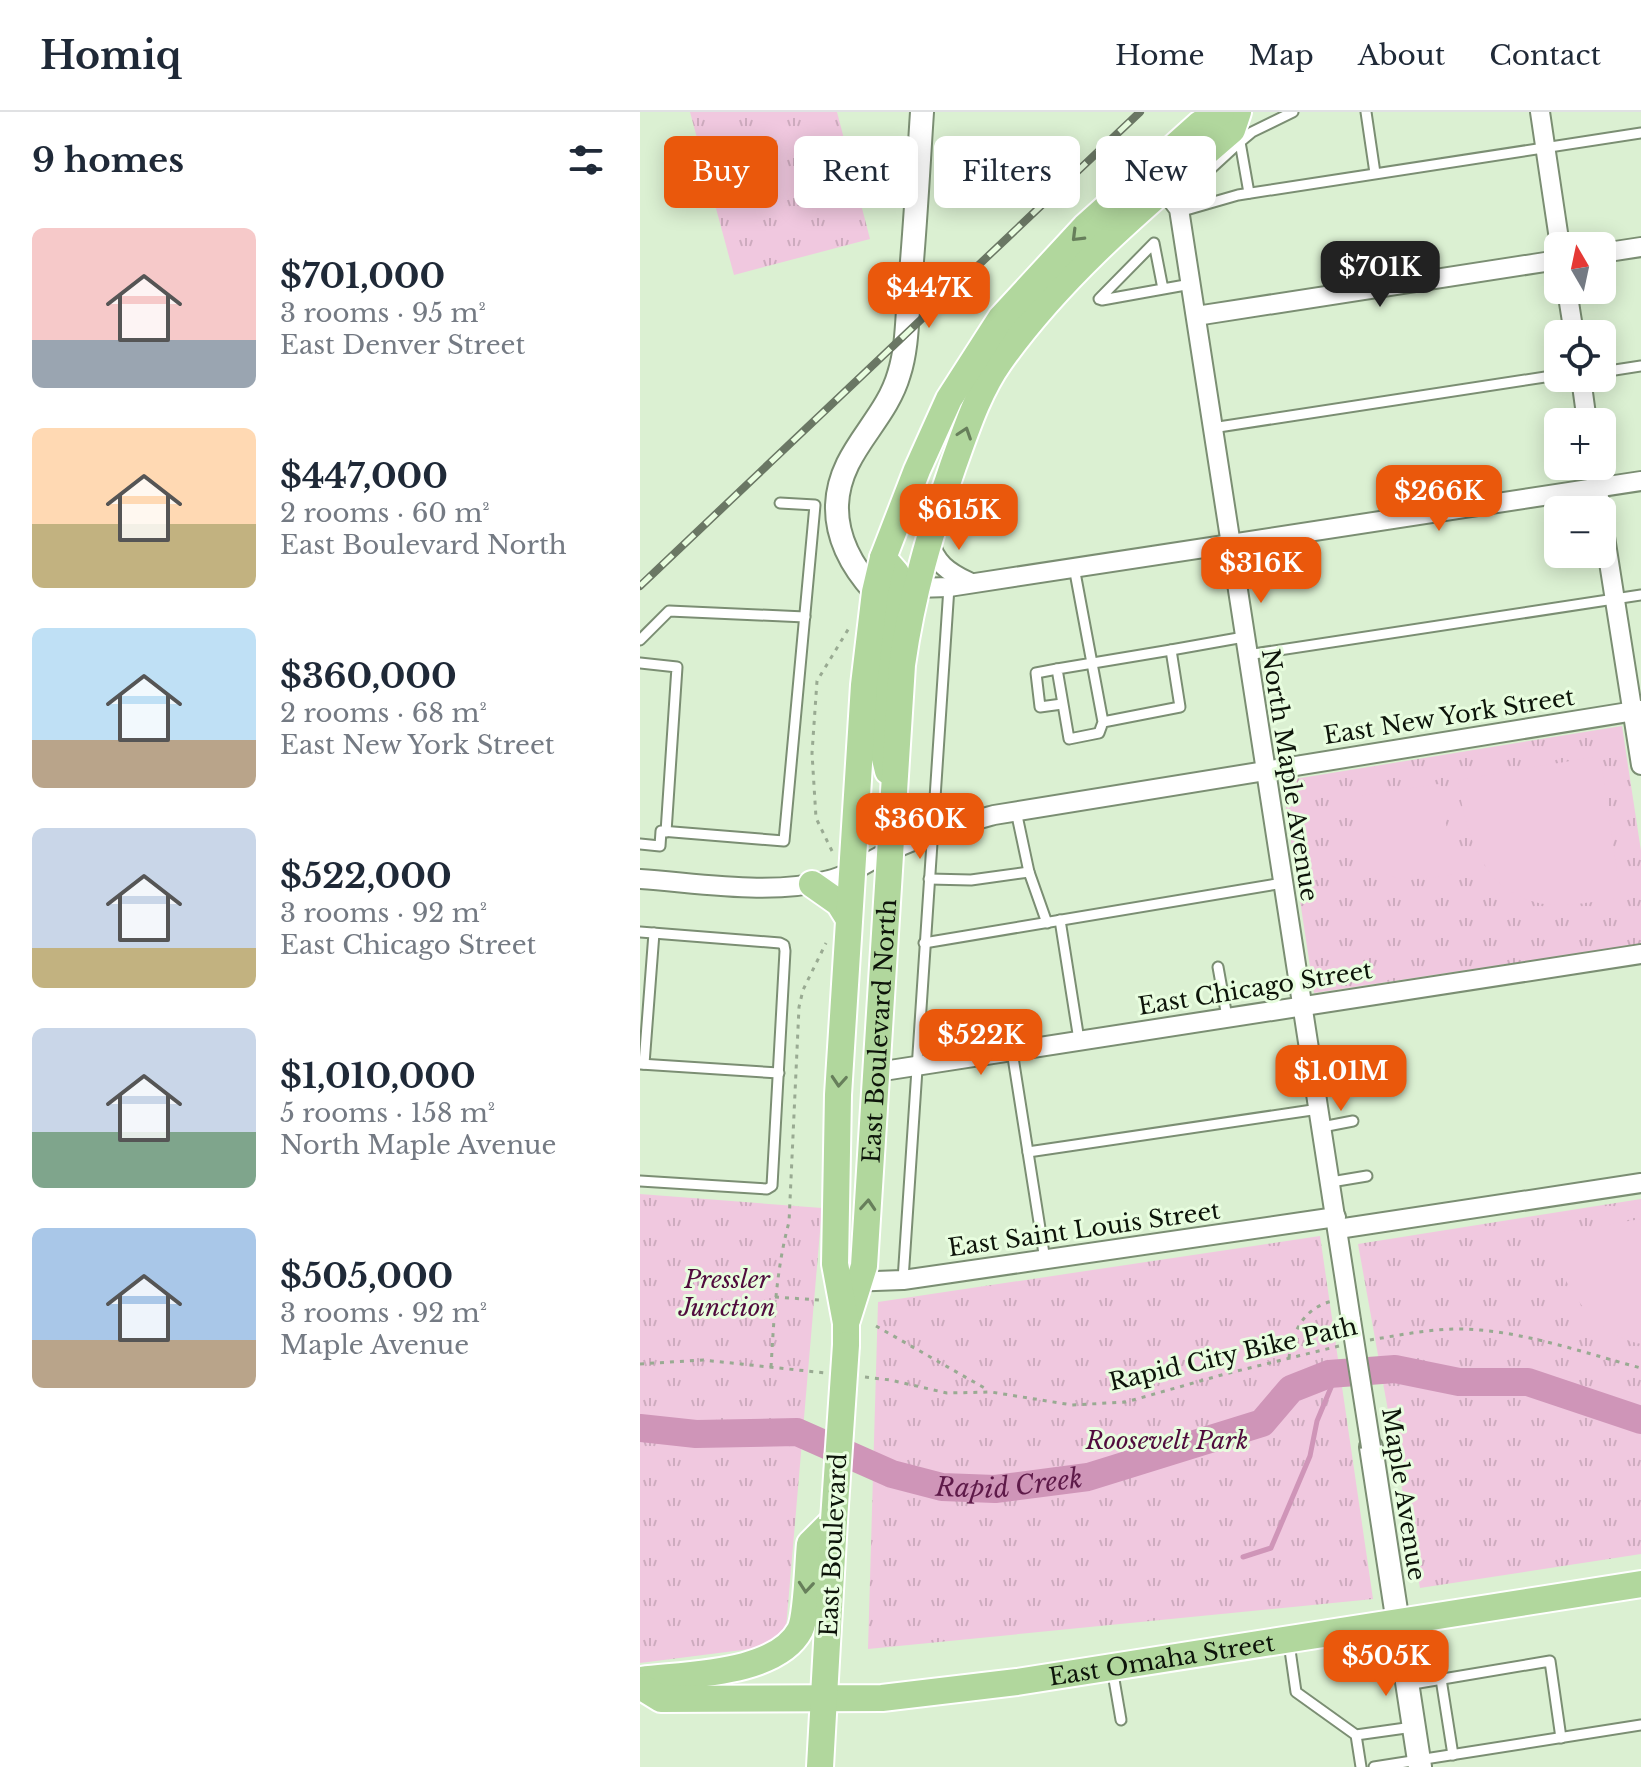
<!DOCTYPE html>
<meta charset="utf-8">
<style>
body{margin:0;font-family:"Libre Baskerville",serif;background:#f6f6f7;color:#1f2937;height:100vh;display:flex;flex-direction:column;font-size:30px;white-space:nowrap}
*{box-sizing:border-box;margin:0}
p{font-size:26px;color:#747a83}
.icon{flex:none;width:44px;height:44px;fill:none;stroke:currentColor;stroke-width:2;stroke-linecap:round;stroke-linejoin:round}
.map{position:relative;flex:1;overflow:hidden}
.sheet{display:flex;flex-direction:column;background:#fff;width:640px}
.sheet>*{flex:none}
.guide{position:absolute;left:24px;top:24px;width:760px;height:72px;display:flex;gap:16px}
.needle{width:52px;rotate:351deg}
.tools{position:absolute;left:904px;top:120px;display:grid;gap:16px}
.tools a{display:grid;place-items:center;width:72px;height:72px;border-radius:12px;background:#fff;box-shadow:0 4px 20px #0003;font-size:40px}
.price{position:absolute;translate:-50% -68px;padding:0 18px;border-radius:16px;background:#ea580c;color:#fff;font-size:26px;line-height:52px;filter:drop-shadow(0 2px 4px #0008)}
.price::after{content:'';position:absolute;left:50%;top:48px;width:24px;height:18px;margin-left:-12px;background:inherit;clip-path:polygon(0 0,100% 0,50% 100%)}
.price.current{background:#222;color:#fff}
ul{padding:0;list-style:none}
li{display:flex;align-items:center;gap:24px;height:200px;padding:0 32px}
li span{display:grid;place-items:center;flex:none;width:224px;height:160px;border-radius:12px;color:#555}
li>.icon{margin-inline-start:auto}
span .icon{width:96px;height:96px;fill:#fffc;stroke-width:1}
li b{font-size:34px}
h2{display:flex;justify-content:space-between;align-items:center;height:96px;padding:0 32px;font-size:34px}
.tag{padding:0 28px;border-radius:12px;background:#fff;box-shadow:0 4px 20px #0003;font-size:28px;line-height:72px}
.tag.current{background:#ea580c;color:#fff}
header{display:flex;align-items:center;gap:48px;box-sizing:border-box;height:112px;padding:0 40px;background:#fff;border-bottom:2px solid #e0e1e3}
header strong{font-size:38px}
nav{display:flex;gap:44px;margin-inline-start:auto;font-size:28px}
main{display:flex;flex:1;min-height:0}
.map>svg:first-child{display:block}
</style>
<header>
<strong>Homiq</strong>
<nav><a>Home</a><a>Map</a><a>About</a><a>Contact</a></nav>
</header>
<main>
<section class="sheet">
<h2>9 homes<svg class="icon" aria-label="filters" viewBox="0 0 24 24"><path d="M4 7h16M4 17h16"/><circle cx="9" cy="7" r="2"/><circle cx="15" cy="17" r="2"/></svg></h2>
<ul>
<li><span style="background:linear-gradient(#f6c9c9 70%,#9aa5b1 0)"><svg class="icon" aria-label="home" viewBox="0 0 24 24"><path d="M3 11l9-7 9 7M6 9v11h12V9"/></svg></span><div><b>$701,000</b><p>3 rooms · 95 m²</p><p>East Denver Street</p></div></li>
<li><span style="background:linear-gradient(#ffd9b3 60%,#c2b280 0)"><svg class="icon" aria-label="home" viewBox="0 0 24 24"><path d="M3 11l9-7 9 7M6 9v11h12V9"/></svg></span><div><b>$447,000</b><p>2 rooms · 60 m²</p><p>East Boulevard North</p></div></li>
<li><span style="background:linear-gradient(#bfe0f5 70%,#b9a48a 0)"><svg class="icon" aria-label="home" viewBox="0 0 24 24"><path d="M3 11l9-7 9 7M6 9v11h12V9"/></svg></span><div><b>$360,000</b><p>2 rooms · 68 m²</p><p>East New York Street</p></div></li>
<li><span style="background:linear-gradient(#c9d6e8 75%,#c2b280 0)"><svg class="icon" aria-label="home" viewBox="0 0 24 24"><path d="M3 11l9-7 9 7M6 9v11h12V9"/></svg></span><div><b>$522,000</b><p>3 rooms · 92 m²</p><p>East Chicago Street</p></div></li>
<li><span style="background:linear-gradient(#c9d6e8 65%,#7fa58c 0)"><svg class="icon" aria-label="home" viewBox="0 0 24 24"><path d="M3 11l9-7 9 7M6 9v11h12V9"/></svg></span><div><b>$1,010,000</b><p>5 rooms · 158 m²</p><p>North Maple Avenue</p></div></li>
<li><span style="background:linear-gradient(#a9c7e8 70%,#b9a48a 0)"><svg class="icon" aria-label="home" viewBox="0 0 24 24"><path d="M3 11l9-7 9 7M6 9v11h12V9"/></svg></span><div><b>$505,000</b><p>3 rooms · 92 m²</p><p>Maple Avenue</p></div></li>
</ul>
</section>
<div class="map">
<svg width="1001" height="1655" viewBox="0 0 1001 1655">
<defs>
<pattern id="grass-tufts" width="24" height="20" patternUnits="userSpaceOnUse" patternTransform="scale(2)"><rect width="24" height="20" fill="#f0c8df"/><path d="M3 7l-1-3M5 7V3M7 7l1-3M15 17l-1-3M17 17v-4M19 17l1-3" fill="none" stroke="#cdabbe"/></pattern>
</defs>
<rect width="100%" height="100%" fill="#dbf0d2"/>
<!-- grass -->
<g fill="url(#grass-tufts)">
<path d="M 50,0 L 197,0 L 230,127 L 94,163 Z"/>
<path d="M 982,614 L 1001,739 L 1001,832 L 674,881 L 642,669 Z"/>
<path d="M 0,1082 L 182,1096 L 146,1516 L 125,1535 L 0,1551 Z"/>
<path d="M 1001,1087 L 1001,1442 L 780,1476 L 718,1132 Z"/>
<path d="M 680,1124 L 733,1487 L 228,1537 L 238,1190 Z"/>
</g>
<!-- pitch -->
<g fill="#f0c8df">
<path d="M 960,644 L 981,786 C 963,788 944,792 926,793 C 849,796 826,731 818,668 Z"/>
<path d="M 799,672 L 815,762 C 736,777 723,761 711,685 Z"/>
<path d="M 1001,1107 L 1001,1232 C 949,1221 920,1170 910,1122 Z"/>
</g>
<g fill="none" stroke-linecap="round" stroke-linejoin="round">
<!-- stream -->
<path stroke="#cf95b8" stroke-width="5" d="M 603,1445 L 631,1436 L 670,1344 L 677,1309 L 697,1261"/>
<!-- river -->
<path stroke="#cf95b8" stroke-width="28" id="s1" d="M 0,1316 L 56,1322 L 157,1320 L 252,1362 L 302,1375 L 355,1377 L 448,1365 L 622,1311 L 651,1277 L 689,1262 L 755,1257 L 819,1270 L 888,1270 L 1001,1308"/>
<defs>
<g id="service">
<path d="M 726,0 L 735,61"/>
<path d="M 563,64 L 600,30"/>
<path d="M 609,81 L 600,30 L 612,20 L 653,0"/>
<path d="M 539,100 L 598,83 L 1001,21"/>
<path d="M 523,177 L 514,131 L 459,187 L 462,188 L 551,172"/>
<path d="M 962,260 L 1001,254"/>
<path d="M 572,316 L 918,263"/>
<path d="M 434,455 L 463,610 L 540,595 L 531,538 L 417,557 L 429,627 L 459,621 L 463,610"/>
<path d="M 0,528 L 29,499 L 165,505"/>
<path d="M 531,538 L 604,525"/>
<path d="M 607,543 L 1001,483"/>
<path d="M 0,551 L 37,555 L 26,720"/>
<path d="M 417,557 L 396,561 L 400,595 L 422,592"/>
<path d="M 376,699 L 389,760"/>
<path d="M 0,732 L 20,734 L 21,719 L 144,729 L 175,393 L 140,391"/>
<path d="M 289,767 L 331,768 L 389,760 L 407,811"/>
<path d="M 420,808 L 439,928"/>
<path d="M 0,820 L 140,831 L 144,833 L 145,839 L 132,1074 L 127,1077 L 0,1069"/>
<path d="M 284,831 L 643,771"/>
<path d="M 578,855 L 587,905"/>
<path d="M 372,939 L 405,1148"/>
<path d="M 0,952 L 139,961"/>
<path d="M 4,952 L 14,821"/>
<path d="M 682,1015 L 713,1009"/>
<path d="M 388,1040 L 679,997"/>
<path d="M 691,1070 L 727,1064"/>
<path d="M 263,1168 L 309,475"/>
<path d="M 649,1531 L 656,1580 L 716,1623 L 773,1615"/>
<path d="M 472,1556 L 481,1608"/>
<path d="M 801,1567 L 813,1643"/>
<path d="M 767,1573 L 910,1549 L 921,1626"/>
<path d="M 716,1623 L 721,1655"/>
<path d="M 734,1655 L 1001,1613"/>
</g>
<g id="minor">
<path d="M 900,0 L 920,134"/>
<path d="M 524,77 L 539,97 L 711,1208"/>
<path d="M 962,141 L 1001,135"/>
<path d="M 927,178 L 934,222"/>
<path d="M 556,204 L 918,148"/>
<path d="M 941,266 L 947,310"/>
<path d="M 954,354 L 961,398"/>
<path d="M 962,406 L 1001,653"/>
<path d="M 289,428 C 295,451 308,460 329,470"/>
<path d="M 275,476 L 309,475 L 1001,369"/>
<path d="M 0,767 C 59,771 132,784 189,768 C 211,763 230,748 250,739 C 283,723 319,713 354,703 L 1001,598"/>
<path d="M 237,960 L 1001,842"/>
<path d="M 698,1117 L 1001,1071"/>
<path d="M 208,1170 L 263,1168 L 696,1105"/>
</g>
<g id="tertiary">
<path d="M 235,480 C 213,456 196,427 197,393 C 199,339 245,311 259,262 C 267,237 267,209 269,183 C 275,122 278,61 282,0"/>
<path d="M 731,1335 L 780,1655"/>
</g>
<g id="primary">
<path d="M 243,446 L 256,461 L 256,475 L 237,613 L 248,659"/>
<path d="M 172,772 L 199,791 L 209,807"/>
<path id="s2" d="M 207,1208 L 224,1154 L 262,553 C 272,482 290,421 313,354 C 326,318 338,280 360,249 C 424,159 509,90 592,18 L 598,0"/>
<path d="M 206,1233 L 206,1211 L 195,1152 L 198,983 L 224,573 L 235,480 L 243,446 L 277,358 L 309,287 L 361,206 L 445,115 L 560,12 L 581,0"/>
<path d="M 0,1568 C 46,1562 136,1563 160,1518 C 167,1504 168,1450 170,1432 L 194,1408"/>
<path id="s3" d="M 0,1574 L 21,1587 L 242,1586 L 377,1570 L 1001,1472"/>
<path d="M 180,1655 L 194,1408"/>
</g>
</defs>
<!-- service casing -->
<use href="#service" stroke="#7b8e73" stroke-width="13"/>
<!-- minor casing -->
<use href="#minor" stroke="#7b8e73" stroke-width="22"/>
<!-- tertiary casing -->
<use href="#tertiary" stroke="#7b8e73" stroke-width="26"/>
<!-- primary casing -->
<use href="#primary" stroke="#fff" stroke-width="30"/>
<!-- path -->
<g stroke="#99aa92" stroke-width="3" stroke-dasharray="4 6" stroke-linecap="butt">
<path d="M 192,739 L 176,706 L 172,641 L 177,569 L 209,516"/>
<path d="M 135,1185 L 179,1188"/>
<path d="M 236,1214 L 348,1278"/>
<path d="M 730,1228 C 766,1222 804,1214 840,1218 C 895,1223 948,1242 1001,1256"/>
<path d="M 649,1246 C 652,1219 665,1195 693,1189"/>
<path d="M 0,1252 L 63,1248 L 186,1261"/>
<path d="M 131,1255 C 134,1206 136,1158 149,1110 L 159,895 L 163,878 L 186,831"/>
<path d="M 225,1265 L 250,1268 L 307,1281 L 351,1280 L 432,1293 L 486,1290 L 585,1262 L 699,1234"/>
</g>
<!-- service -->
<use href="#service" stroke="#fff" stroke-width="9"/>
<!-- minor -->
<use href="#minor" stroke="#fff" stroke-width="18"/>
<!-- tertiary -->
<use href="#tertiary" stroke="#fff" stroke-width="22"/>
<!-- primary -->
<use href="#primary" stroke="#b1d79d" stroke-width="26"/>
<defs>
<path id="rail" d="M 0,474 L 500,0"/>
</defs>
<!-- rail casing -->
<use href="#rail" stroke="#6a7764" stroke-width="8"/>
<!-- rail -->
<use href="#rail" stroke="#e8fddf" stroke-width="5" stroke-dasharray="15" stroke-linecap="butt"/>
<defs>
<path id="minor-bridge" d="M 711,1208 L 731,1335"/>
<path id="primary-bridge" d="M 194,1408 L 206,1233"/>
</defs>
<!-- minor-bridge casing -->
<use href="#minor-bridge" stroke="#7b8e73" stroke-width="22" stroke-linecap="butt"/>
<!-- primary-bridge casing -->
<use href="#primary-bridge" stroke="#fff" stroke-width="30" stroke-linecap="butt"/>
<!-- minor-bridge -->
<use href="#minor-bridge" stroke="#fff" stroke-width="18"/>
<!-- primary-bridge -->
<use href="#primary-bridge" stroke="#b1d79d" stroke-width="26"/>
</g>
<!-- one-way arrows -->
<defs><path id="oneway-chevron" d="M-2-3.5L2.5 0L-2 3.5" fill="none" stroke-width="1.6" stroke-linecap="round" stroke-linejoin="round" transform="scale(2)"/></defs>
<g stroke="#677f5b">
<use href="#oneway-chevron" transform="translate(437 124) rotate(135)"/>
<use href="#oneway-chevron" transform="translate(325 321) rotate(-71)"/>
<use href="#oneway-chevron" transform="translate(199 969) rotate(94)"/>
<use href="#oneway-chevron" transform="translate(228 1093) rotate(-86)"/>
<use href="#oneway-chevron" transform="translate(166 1475) rotate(95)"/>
</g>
<g text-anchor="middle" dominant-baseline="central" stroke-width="6" stroke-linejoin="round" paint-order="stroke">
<!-- street labels -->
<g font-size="24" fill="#0d140a" stroke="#e8fddf">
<text transform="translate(809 604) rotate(-9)">East New York Street</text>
<text transform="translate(650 663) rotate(81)">North Maple Avenue</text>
<text transform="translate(615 876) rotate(-9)">East Chicago Street</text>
<text stroke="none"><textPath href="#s2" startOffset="292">East Boulevard North</textPath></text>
<text transform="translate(444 1117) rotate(-8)">East Saint Louis Street</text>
<text transform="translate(593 1242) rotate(-13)">Rapid City Bike Path</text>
<text transform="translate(764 1382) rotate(81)">Maple Avenue</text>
<text transform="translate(193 1433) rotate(-87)">East Boulevard</text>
<text stroke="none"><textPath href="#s3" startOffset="528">East Omaha Street</textPath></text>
</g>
<!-- park labels -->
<g font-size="24" font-style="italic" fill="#510c3e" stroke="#e8fddf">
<text x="87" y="1167">Pressler<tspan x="87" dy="28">Junction</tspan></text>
<text x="527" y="1328">Roosevelt Park</text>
</g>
<!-- water labels -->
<g font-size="26" font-style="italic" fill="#5e1a49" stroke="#e8fddf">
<text stroke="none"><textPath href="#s1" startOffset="380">Rapid Creek</textPath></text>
</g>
</g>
</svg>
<div class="tools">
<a><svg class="needle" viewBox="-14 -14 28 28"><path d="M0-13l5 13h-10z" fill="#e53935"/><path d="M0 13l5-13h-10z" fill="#747a83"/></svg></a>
<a><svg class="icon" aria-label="locate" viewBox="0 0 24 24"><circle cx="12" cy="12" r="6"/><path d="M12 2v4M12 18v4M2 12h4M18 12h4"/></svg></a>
<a>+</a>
<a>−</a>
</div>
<b class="price current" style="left:740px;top:197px">$701K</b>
<b class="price" style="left:289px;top:218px">$447K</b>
<b class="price" style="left:799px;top:421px">$266K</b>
<b class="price" style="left:319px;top:440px">$615K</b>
<b class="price" style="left:621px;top:493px">$316K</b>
<b class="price" style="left:280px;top:749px">$360K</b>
<b class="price" style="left:341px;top:965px">$522K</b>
<b class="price" style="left:701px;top:1001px">$1.01M</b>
<b class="price" style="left:746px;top:1586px">$505K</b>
<div class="guide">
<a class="tag current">Buy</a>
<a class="tag">Rent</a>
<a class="tag">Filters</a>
<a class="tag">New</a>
</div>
</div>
</main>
